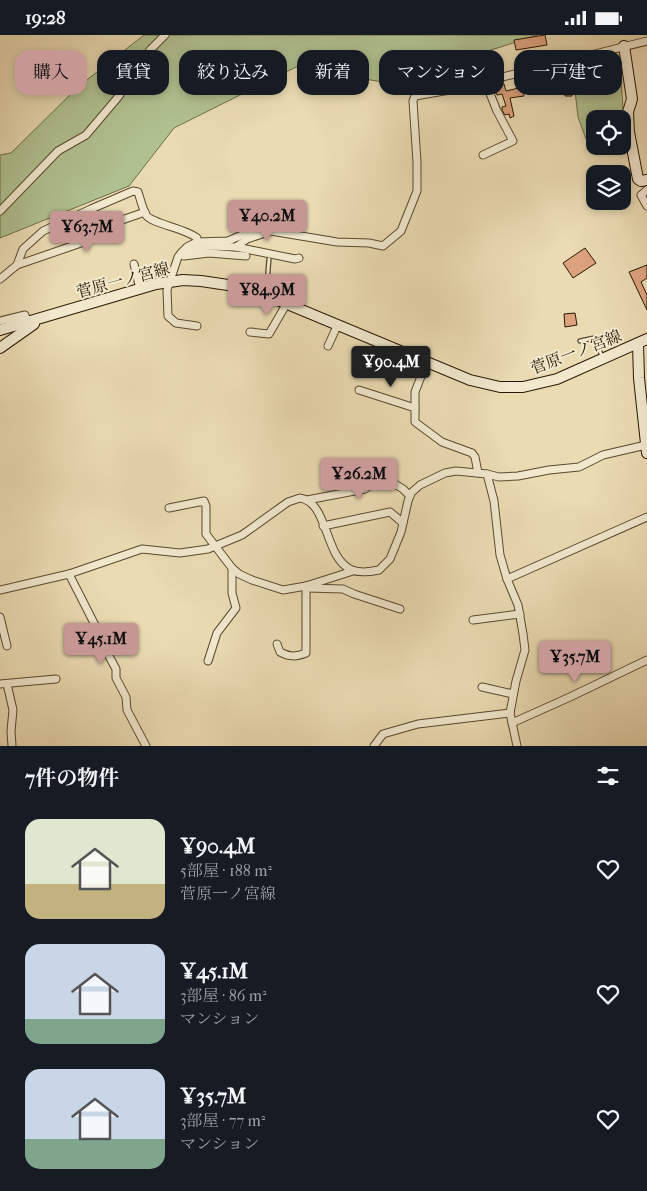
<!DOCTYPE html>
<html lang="ja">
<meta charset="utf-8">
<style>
body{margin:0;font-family:"IM FELL French Canon","Noto Serif JP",serif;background:#20242c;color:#f1f3f6;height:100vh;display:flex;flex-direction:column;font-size:19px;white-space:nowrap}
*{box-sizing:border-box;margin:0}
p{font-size:16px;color:#9ea1a6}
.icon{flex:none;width:28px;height:28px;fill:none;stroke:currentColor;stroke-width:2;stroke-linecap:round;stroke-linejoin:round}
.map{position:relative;height:711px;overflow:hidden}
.drawer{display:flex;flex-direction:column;background:#171b24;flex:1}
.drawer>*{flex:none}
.hud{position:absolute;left:15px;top:15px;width:618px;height:45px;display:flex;gap:10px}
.controls{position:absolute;left:586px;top:75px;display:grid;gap:10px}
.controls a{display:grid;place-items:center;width:45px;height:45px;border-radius:10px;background:#171b24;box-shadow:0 2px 8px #0003;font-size:25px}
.price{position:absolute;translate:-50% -42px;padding:0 11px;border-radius:5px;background:#c59692;color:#111;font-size:16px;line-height:32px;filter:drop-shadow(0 1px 2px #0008)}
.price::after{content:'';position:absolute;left:50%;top:30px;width:15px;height:11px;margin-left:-8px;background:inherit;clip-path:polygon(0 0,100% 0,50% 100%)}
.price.selected{background:#222;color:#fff}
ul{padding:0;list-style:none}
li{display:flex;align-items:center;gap:15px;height:125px;padding:0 25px}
li span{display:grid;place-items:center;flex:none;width:140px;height:100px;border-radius:15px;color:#555}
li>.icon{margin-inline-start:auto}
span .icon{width:60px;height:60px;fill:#fffc;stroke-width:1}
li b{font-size:21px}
h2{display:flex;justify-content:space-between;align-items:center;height:60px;padding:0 25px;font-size:21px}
.pill{padding:0 18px;border-radius:15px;background:#171b24;box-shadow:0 2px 8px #0003;font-size:18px;line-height:45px}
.pill.selected{background:#c59692;color:#111}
.status{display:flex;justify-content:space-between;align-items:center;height:35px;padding:0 25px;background:#171b24;direction:ltr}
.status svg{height:14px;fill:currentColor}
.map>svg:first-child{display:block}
</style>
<div class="status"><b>19:28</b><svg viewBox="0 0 49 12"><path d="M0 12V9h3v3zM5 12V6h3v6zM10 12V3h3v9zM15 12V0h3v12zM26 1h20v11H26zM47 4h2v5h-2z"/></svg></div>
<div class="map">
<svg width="647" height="711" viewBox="0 0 647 711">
<rect width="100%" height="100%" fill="#eadbb3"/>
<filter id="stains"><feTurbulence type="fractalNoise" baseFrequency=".004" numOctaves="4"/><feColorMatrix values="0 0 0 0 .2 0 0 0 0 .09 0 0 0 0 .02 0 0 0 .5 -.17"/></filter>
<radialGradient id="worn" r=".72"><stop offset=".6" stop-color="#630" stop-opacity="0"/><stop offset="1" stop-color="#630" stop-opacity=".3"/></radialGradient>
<!-- green -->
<g fill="#b0c191" stroke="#6d6c48">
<path d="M 144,0 L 538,0 L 388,48 L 296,32 L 174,93 L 129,151 L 0,203 L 0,120 L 11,118 L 78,52 Z"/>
<path d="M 615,19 L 619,21 L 625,98 L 623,98 L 622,84 L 595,84 L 595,102 L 586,104 L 578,82 L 572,29 Z"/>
</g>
<!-- building -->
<g fill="#dca27d" stroke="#2a1800">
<path d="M 545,0 L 547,10 L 516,15 L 514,5 Z"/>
<path d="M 498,22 L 501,33 L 487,36 L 484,25 Z"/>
<path d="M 580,34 L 581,43 L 571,44 L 572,61 L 565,61 L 565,48 L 554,50 L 552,38 Z"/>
<path d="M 504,49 L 506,56 L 523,52 L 524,61 L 510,63 L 514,81 L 510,83 L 509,79 L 505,80 L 502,75 L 502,72 L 506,71 L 502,59 L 497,60 L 493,52 Z"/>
<path d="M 598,111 L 622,111 L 622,115 L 599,118 Z"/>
<path d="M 585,213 L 596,228 L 573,243 L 563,228 Z"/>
<path d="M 647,230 L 647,243 L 641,247 L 647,260 L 647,275 L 629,237 Z"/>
<path d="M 575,278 L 577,290 L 565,292 L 564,279 Z"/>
</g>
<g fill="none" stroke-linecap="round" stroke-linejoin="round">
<defs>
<g id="lane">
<path d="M 266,260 L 269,224"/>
<path d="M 580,306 L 594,303 L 602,321"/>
</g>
<g id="street">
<path d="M 483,120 L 513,106 L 497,76 L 485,46"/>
<path d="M 647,155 L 641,160 L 647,171"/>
<path d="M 0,176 L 58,116 L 86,100 L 119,61 L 133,37 L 151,14 L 165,0"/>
<path d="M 197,207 L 228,206 L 270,188"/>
<path d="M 236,212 L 295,224 L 299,223"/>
<path d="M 184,221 L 209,218 L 246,221"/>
<path d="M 134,229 L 140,254"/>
<path d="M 17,230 L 81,208 L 107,193 L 113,193 L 119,186 L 145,177"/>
<path d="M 0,244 L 17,230 L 23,214 L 43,196 L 91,174 L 133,156 L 138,157 C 140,163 143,175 146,180 C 152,189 185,193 197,203 L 197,207 L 187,212 L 182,217"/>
<path d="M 0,286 L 25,280 L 27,288"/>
<path d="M 197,291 L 176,288 L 168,281 L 167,255 L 178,222 L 181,218 L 208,211 L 236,212 L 247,204 L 271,196 L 337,207 L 369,208 L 383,211 L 401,196 L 417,156 L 417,127 L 413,66 L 415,61 L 450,55 L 647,6"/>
<path d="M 250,297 L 269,299 L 287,268"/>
<path d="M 328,311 L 338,289"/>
<path d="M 427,326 L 415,357 L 415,387 L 442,407 L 472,418 L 475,422 L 478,438"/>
<path d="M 359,355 L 415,373"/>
<path d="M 487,439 L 494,466 L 500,520 L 507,544 L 518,570 L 523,599 L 525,615 L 516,646 L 510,678 L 517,711"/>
<path d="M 307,465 L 365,454 L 382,441 L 403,454 L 410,461"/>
<path d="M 169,473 L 204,466 L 206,471 L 206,499 L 232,533 L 232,558 L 236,573 L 217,598 L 208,626"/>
<path d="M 323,491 L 390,477 L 403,488"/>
<path d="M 232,533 L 239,539 L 252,545 L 283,555 L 306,551 L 353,536"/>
<path d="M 69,539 L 98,596 L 104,612 L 116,634 L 116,643 L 126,662 L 127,675 L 146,711"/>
<path d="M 507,544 L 647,482"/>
<path d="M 307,553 L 343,554 L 354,559 L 400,574"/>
<path d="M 0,555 L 69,539 L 142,514 L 180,518 L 208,514 L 242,500 L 288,467 L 300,463 C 329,467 324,524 352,535 C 360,538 370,537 379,535 L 390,524 L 401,497 L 408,466 L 411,458 L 420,450 L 445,438 L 456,436 L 487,439 L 499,442 L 518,441 L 549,435 L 579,432 L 603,420 L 646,410"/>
<path d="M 0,582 L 7,611"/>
<path d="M 473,585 L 520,579"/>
<path d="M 277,609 L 280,617 C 289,622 296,622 306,618 L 306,551"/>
<path d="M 0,649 L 56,644"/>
<path d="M 7,649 L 13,675 L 11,696 L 12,711"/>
<path d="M 482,652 L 513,659"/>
<path d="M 512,688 L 570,662 L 647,625"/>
<path d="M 374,711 L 383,699 L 418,689 L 510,678"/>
</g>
<g id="secondary">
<path d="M 624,11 L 632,64 L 628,77 L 629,97 L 638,144 L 641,146 L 647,145"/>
<path d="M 0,295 L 156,249 L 183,245 L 201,246 L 228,250 L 280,266 L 470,345 L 500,352 L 523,352 L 557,344 L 647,304"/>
<path d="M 638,309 L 639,343 L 647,418"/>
<path d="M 0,313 L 34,289"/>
</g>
</defs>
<!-- lane casing -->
<use href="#lane" stroke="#5a492d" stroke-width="5.5"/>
<!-- street casing -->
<use href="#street" stroke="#5a492d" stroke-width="9"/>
<!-- secondary casing -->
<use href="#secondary" stroke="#2a1800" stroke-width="12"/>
<!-- lane -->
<use href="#lane" stroke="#f1e8ce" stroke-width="3"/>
<!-- street -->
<use href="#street" stroke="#f1e8ce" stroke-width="7"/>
<!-- secondary -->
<use href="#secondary" stroke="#f1e8ce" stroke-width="10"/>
</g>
<g text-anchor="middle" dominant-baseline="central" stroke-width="4" stroke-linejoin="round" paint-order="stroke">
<!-- street labels -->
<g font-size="16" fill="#2a1800" stroke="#f1e8ce">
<text transform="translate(123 245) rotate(-15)">菅原一ノ宮線</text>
<text transform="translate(576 317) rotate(-21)">菅原一ノ宮線</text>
</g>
</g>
<rect width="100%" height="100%" filter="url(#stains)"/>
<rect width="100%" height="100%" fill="url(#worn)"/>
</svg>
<div class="controls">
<a><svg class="icon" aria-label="locate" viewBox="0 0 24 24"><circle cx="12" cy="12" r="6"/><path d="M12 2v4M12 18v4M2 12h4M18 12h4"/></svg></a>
<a><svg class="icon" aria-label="layers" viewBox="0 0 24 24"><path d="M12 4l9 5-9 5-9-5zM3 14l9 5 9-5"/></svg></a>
</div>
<b class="price" style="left:267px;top:207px">¥40.2M</b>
<b class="price" style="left:87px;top:218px">¥63.7M</b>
<b class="price" style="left:267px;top:281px">¥84.9M</b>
<b class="price selected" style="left:391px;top:353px">¥90.4M</b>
<b class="price" style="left:359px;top:465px">¥26.2M</b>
<b class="price" style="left:101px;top:630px">¥45.1M</b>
<b class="price" style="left:575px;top:648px">¥35.7M</b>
<div class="hud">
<a class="pill selected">購入</a>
<a class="pill">賃貸</a>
<a class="pill">絞り込み</a>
<a class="pill">新着</a>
<a class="pill">マンション</a>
<a class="pill">一戸建て</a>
</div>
</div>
<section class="drawer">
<h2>7件の物件<svg class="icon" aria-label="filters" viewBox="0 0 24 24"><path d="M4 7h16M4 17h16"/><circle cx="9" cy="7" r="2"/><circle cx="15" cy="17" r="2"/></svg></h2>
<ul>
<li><span style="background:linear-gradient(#dfe7d0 65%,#c2b280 0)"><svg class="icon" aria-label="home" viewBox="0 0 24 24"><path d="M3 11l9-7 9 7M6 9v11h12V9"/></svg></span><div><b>¥90.4M</b><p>5部屋 · 188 m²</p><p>菅原一ノ宮線</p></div><svg class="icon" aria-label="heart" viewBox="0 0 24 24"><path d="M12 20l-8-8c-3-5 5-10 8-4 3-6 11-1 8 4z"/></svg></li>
<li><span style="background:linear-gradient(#c9d6e8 75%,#7fa58c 0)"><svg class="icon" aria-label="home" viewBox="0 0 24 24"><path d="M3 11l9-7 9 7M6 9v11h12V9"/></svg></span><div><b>¥45.1M</b><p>3部屋 · 86 m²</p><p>マンション</p></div><svg class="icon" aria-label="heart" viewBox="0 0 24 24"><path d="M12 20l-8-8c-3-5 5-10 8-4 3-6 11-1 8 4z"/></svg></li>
<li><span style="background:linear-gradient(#c9d6e8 70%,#7fa58c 0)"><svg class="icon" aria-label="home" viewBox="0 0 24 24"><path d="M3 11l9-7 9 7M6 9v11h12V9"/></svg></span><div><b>¥35.7M</b><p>3部屋 · 77 m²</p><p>マンション</p></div><svg class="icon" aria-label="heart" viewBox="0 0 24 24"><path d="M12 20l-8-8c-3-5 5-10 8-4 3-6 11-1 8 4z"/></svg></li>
</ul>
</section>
